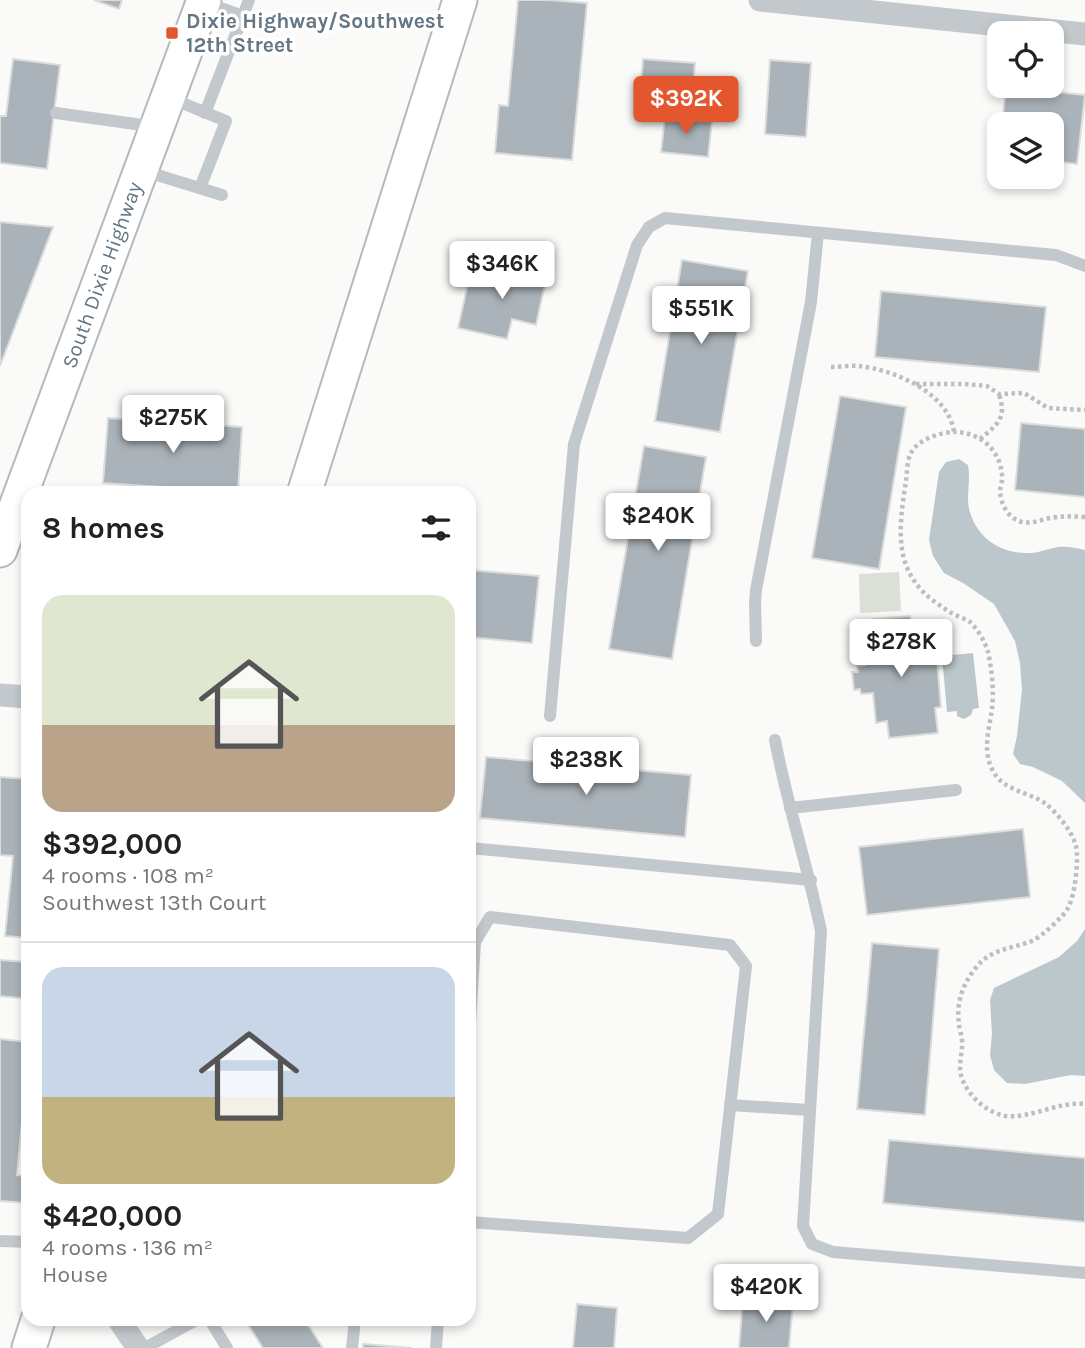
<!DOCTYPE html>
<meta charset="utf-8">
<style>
body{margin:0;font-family:Karla,sans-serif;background:#f6f6f6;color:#222;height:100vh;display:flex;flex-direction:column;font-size:26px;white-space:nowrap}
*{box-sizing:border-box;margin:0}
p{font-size:23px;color:#767676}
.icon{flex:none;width:38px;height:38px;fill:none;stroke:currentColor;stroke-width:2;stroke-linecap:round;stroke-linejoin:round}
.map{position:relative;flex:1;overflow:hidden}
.sheet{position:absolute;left:21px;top:486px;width:455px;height:840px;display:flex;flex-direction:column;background:#fff;border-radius:21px;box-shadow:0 4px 10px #0003}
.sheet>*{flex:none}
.tools{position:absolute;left:987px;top:21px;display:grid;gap:14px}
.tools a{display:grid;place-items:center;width:77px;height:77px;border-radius:14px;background:#fff;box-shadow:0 4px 10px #0003;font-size:35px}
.price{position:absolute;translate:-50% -60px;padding:0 16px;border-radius:7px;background:#fff;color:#222;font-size:23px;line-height:46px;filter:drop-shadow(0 2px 4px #0008)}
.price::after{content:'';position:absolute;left:50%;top:42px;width:21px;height:16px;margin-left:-10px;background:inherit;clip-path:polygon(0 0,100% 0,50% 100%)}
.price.current{background:#e4572e;color:#fff}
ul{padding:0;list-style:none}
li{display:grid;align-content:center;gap:14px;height:371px;padding:0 21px}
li+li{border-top:2px solid #e0e0e0}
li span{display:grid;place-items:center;height:217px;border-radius:21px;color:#555}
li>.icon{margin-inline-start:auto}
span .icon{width:126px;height:126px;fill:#fffc;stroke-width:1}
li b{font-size:30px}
h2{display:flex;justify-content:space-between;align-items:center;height:84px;padding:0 21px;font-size:30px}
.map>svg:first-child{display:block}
</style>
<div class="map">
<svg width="1085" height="1348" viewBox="0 0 1085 1348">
<rect width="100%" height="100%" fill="#fafaf8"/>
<!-- green -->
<path fill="#dadfd7" d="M 899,572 L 901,611 L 860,613 L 859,574 Z"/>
<!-- water -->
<g fill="#bbc7cb">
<path d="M 959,459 L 968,465 C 971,481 966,494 969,509 C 976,536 997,552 1025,553 C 1036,554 1047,549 1058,547 C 1067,546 1076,548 1085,550 L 1085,803 L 1062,781 L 1033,767 L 1020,764 L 1013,754 L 1017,736 L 1022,689 L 1020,663 L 1015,641 L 994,604 L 963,583 L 944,573 L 933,556 L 929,540 L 939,472 L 946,462 Z"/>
<path d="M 973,653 L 979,708 L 973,709 L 971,715 L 964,719 L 957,716 L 957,711 L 947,712 L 942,656 Z"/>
<path d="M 1085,929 L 1085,1076 L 1071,1075 L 1025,1084 L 1007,1083 L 994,1070 L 990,1055 L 992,1034 L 990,1000 L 994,988 L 1059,957 L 1077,941 Z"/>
</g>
<!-- building -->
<g fill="#aab3b9" stroke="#dcdcda" stroke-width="2">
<path d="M 94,0 L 122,0 L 119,9 Z"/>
<path d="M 518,0 L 550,0 L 587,3 L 572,160 L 495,153 L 499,105 L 508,106 Z"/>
<path d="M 13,59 L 60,65 L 47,169 L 0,163 L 0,116 L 6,116 Z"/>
<path d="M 643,59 L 695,63 L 692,101 L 665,99 L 664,112 L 639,110 Z"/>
<path d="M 770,60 L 811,63 L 806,137 L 765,134 Z"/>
<path d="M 1006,87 L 1085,95 L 1077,164 L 1052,161 L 1052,124 L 1002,124 Z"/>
<path d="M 665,116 L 712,121 L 708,157 L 661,152 Z"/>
<path d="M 0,222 L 53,227 L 0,366 Z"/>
<path d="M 682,260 L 748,271 L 720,432 L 655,421 Z"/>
<path d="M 502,264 L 547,275 L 536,325 L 512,319 L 507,339 L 458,328 L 471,270 L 499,276 Z"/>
<path d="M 881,291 L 1046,307 L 1039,372 L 875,357 Z"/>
<path d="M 840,396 L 906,407 L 879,569 L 812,558 Z"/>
<path d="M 108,418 L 242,427 L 238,492 L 103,483 Z"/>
<path d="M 1021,423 L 1085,429 L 1085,497 L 1015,490 Z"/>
<path d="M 644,446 L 706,457 L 672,659 L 609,649 Z"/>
<path d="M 469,570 L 539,576 L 532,643 L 469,637 Z"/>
<path d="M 910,616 L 912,635 L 927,634 L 930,662 L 937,661 L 941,707 L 935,708 L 938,733 L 889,738 L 887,721 L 876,723 L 873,693 L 861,694 L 860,689 L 854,690 L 852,672 L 858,672 L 857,666 L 866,665 L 865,649 L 876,647 L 873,619 Z"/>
<path d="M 486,757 L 691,775 L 685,837 L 480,818 Z"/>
<path d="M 0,777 L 28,779 L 28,938 L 5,936 L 13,856 L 0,855 Z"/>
<path d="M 1023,829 L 1030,897 L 867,915 L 859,847 Z"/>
<path d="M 872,943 L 939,949 L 925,1115 L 857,1109 Z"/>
<path d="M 0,960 L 28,962 L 28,999 L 0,996 Z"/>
<path d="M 0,1039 L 28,1042 L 28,1057 L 17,1175 L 28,1176 L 28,1203 L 0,1201 Z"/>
<path d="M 889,1140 L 1085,1158 L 1085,1222 L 883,1203 Z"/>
<path d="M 743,1297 L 793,1302 L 789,1348 L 739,1348 Z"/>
<path d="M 577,1304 L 617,1308 L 614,1348 L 573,1348 Z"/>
<path d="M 245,1320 L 305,1320 L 323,1348 L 263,1348 Z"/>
<path d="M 363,1344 L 412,1348 L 363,1348 Z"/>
</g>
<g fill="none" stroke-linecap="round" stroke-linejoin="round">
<defs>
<g id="secondary">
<path d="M 304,494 L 460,0"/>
<path d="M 0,550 L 204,0"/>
<path d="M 29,1348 L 38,1320"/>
</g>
</defs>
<!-- secondary casing -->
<use href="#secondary" stroke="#b3babf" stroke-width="37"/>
<!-- path -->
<g stroke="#bbbfc2" stroke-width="4.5" stroke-dasharray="3.5 3.5" stroke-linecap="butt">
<path d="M 831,367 C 840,367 850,365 859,366 C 894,370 948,392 954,432"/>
<path d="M 916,384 L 965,384 L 987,386 L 999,394 L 1024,393 L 1048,408 L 1085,410"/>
<path d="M 980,439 C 998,424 1007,418 999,394"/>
<path d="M 1085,517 C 1073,516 1062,516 1050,518 C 1039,520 1028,526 1017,520 C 1007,516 1001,503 1000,492 C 1000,486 1003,481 1002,475 C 1000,450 981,433 956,432 C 941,432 918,439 911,453 C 907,460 907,473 906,481 C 901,514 894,553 915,582 C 923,594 937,604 950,612 C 956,616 964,618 970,622 C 978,629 985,642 988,652 C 992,669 994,692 992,709 C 989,730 982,751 993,771 C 1003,791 1030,792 1046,804 C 1057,813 1072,831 1076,846 C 1079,859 1075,896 1068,908 C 1064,916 1042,936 1034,940 C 1011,950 991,947 974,970 C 962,986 956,1004 959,1024 C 959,1029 962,1035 962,1041 C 963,1052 958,1064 961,1075 C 966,1094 986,1113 1006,1116 C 1030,1119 1059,1101 1085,1104"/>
</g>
<!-- service -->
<g stroke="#c3c8cc" stroke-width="12">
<path d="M 204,2 L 243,16"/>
<path d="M 170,98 L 226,121 L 200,188"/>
<path d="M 56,113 L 157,127"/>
<path d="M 205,113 L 249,0"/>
<path d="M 141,170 L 222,195"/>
<path d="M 756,641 L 755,603 L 756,590 L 811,302 L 818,233"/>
<path d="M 550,716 L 574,444 L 637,245 L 649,227 L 665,218 L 1056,255 L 1085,266"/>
<path d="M 775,740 C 787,804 808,867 821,931 L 803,1226 L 812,1244 L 833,1252 L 1085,1273"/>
<path d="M 790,808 L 956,790"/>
<path d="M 469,848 L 811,880"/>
<path d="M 469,1039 L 475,942 L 490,917 L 730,945 L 746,966 L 718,1214 L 688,1238 L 469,1222"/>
<path d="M 730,1105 L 809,1110"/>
<path d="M 0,1241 L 28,1242"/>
<path d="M 210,1320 L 227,1348"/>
<path d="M 145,1348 L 196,1320"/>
<path d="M 352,1348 L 355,1320"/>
<path d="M 436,1348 L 438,1320"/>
</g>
<!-- minor -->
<g stroke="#c3c8cc" stroke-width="23">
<path d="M 760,0 L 1085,34"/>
<path d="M 0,695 L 28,697"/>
<path d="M 119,1320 L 138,1348"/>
</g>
<!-- secondary -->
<use href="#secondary" stroke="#fff" stroke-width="33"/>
</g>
<!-- markers -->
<rect fill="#e4572e" stroke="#fff" stroke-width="2.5" x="165" y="26" width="14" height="14" rx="3.5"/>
<g text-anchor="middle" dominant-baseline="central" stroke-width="7" stroke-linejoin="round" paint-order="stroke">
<!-- poi labels -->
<g font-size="21" font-weight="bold" fill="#657683" stroke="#fff" text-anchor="start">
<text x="186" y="21">Dixie Highway/Southwest<tspan x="186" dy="24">12th Street</tspan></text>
</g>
<!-- street labels -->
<g font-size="21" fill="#657683" stroke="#fff">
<text transform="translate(102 275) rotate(-70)">South Dixie Highway</text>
</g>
</g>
</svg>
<div class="tools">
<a><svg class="icon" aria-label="locate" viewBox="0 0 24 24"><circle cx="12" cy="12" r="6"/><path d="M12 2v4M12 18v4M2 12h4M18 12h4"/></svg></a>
<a><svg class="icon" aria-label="layers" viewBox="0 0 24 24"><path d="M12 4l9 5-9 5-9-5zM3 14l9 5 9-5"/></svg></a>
</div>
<b class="price current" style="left:686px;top:136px">$392K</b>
<b class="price" style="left:502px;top:301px">$346K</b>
<b class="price" style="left:701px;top:346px">$551K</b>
<b class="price" style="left:173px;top:455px">$275K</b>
<b class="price" style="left:658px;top:553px">$240K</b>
<b class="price" style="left:901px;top:679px">$278K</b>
<b class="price" style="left:586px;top:797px">$238K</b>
<b class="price" style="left:766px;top:1324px">$420K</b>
<section class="sheet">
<h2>8 homes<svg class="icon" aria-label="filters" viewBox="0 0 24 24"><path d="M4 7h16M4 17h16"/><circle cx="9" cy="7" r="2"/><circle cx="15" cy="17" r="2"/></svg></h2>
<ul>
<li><span style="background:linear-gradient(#dfe7d0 60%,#b9a48a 0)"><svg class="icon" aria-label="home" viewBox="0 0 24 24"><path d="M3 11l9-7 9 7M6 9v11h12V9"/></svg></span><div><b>$392,000</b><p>4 rooms · 108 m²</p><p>Southwest 13th Court</p></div></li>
<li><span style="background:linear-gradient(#c9d6e8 60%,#c2b280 0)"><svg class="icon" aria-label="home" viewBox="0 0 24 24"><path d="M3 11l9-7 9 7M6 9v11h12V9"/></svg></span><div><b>$420,000</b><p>4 rooms · 136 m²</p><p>House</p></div></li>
</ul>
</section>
</div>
